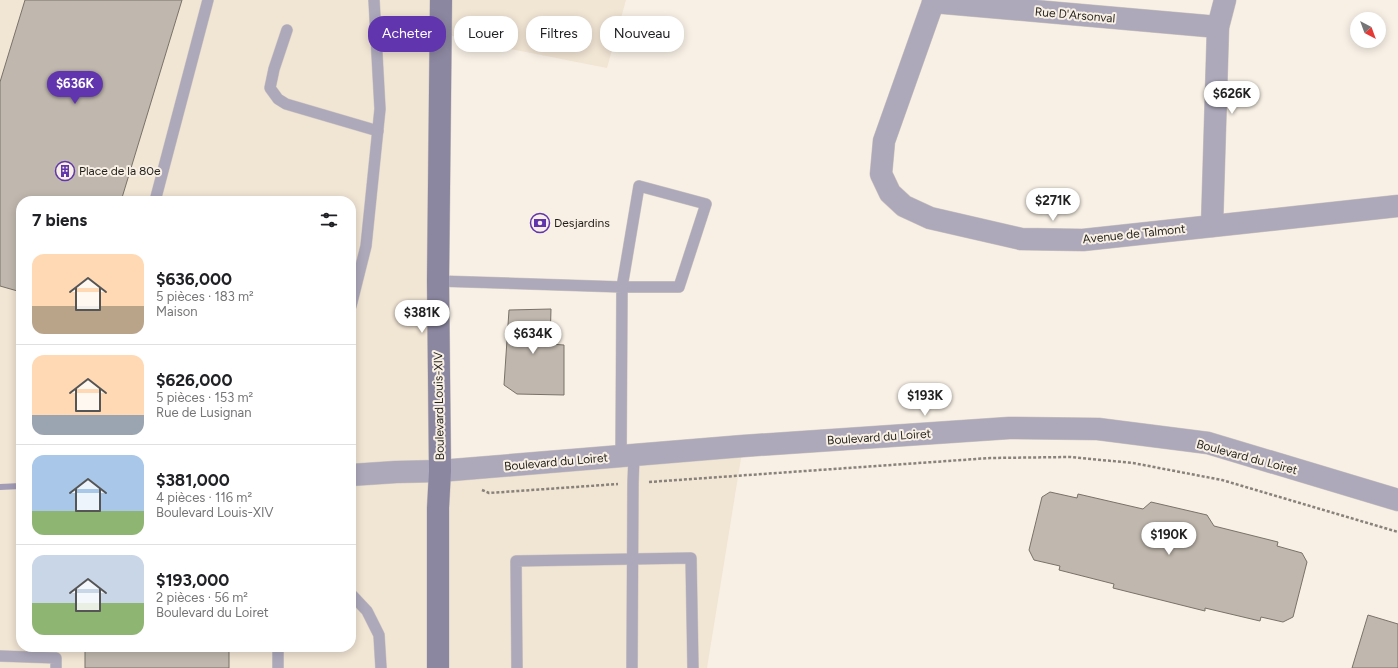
<!DOCTYPE html>
<html lang="fr">
<meta charset="utf-8">
<style>
body{margin:0;font-family:Figtree,sans-serif;background:#f6f6f6;color:#202124;height:100vh;display:flex;flex-direction:column;font-size:15px;white-space:nowrap}
*{box-sizing:border-box;margin:0}
p{font-size:13px;color:#757577}
.icon{flex:none;width:22px;height:22px;fill:none;stroke:currentColor;stroke-width:2;stroke-linecap:round;stroke-linejoin:round}
.map{position:relative;flex:1;overflow:hidden}
.drawer{position:absolute;left:16px;top:196px;width:340px;height:456px;display:flex;flex-direction:column;background:#fff;border-radius:16px;box-shadow:0 2px 10px #0003}
.drawer>*{flex:none}
.banner{position:absolute;left:368px;top:16px;width:380px;height:36px;display:flex;gap:8px}
.needle{width:26px;rotate:139deg}
.tools{position:absolute;left:1350px;top:12px;display:grid;gap:8px}
.tools a{display:grid;place-items:center;width:36px;height:36px;border-radius:50%;background:#fff;box-shadow:0 2px 10px #0003;font-size:20px}
.price{position:absolute;translate:-50% -34px;padding:0 9px;border-radius:14px;background:#fff;color:#222;font-size:13px;line-height:26px;filter:drop-shadow(0 1px 2px #0008)}
.price::after{content:'';position:absolute;left:50%;top:24px;width:12px;height:9px;margin-left:-6px;background:inherit;clip-path:polygon(0 0,100% 0,50% 100%)}
.price.selected{background:#6135ad;color:#fff}
ul{padding:0;list-style:none}
li{display:flex;align-items:center;gap:12px;height:100px;padding:0 16px}
li+li{border-top:1px solid #e0e0e0}
li span{display:grid;place-items:center;flex:none;width:112px;height:80px;border-radius:12px;color:#555}
li>.icon{margin-inline-start:auto}
span .icon{width:48px;height:48px;fill:#fffc;stroke-width:1}
li b{font-size:17px}
h2{display:flex;justify-content:space-between;align-items:center;height:48px;padding:0 16px;font-size:17px}
.chip{padding:0 14px;border-radius:16px;background:#fff;box-shadow:0 2px 10px #0003;font-size:14px;line-height:36px}
.chip.selected{background:#6135ad;color:#fff}
.map>svg:first-child{display:block}
</style>
<div class="map">
<svg width="1398" height="668" viewBox="0 0 1398 668">
<rect width="100%" height="100%" fill="#f8f0e5"/>
<!-- built -->
<path fill="#f1e5d4" fill-rule="evenodd" d="M 0,0 L 626,0 L 607,68 L 465,40 L 441,32 L 440,471 L 743,446 L 707,668 L 0,668 ZM 21,201 L 351,201 L 351,647 L 21,647 Z"/>
<g fill="none" stroke-linecap="round" stroke-linejoin="round">
<!-- stream -->
<path stroke="#a39cb6" stroke-width="6" d="M 0,487 L 21,486"/>
</g>
<!-- building -->
<g fill="#c0b8ae" stroke="#797269">
<path d="M 25,0 L 182,0 L 121,201 L 21,201 L 21,292 L 0,286 L 0,82 Z"/>
<path d="M 551,309 L 550,344 L 564,345 L 564,395 L 517,394 L 504,385 L 509,310 Z"/>
<path d="M 1050,492 L 1077,498 L 1078,494 L 1143,509 L 1151,502 L 1207,515 L 1214,526 L 1278,542 L 1277,546 L 1302,553 L 1307,562 L 1293,617 L 1283,622 L 1261,617 L 1260,621 L 1205,608 L 1205,611 L 1113,588 L 1114,584 L 1059,570 L 1060,566 L 1034,560 L 1029,550 L 1042,497 Z"/>
<path d="M 1368,615 L 1398,624 L 1398,668 L 1352,668 Z"/>
<rect x="85" y="647" width="144" height="21"/>
</g>
<g fill="none" stroke-linecap="round" stroke-linejoin="round">
<defs>
<g id="service">
<path d="M 287,30 L 274,69 L 270,88 L 278,99 L 286,104 L 378,131"/>
<path d="M 639,186 L 706,204 L 679,287 L 622,287 Z"/>
<path d="M 155,201 L 208,0"/>
<path d="M 438,281 L 622,287 L 621,457"/>
<path d="M 351,306 L 366,246 L 380,109 L 374,0"/>
<path d="M 351,594 L 367,611 L 379,635 L 381,668"/>
<path d="M 0,656 L 56,658 L 56,668"/>
<path d="M 278,668 L 278,647"/>
<path d="M 517,668 L 516,561 L 691,558 L 693,668"/>
<path d="M 632,668 L 633,483 L 634,456"/>
</g>
<g id="minor">
<path d="M 934,0 L 884,141 L 881,174 L 890,193 L 904,206 L 930,218 L 1021,239 L 1083,240 L 1398,206"/>
<path d="M 933,2 L 1218,27"/>
<path d="M 1212,226 L 1218,27 L 1225,0"/>
<path d="M 351,475 L 396,472 L 440,471"/>
</g>
<path id="tertiary" d="M 440,471 L 743,446 L 1009,428 L 1098,429 L 1208,443 L 1398,500"/>
<path id="secondary" d="M 438,668 L 438,508 L 440,471 L 438,281 L 441,0"/>
</defs>
<!-- service casing -->
<use href="#service" stroke="#d1cac1" stroke-width="12"/>
<!-- minor casing -->
<use href="#minor" stroke="#d1cac1" stroke-width="23"/>
<!-- tertiary casing -->
<use href="#tertiary" stroke="#d1cac1" stroke-width="23"/>
<!-- secondary casing -->
<use href="#secondary" stroke="#d1cac1" stroke-width="23"/>
<!-- path -->
<g stroke="#88827b" stroke-width="2.5" stroke-dasharray="3 2" stroke-linecap="butt">
<path d="M 649,482 L 990,458 L 1070,457 L 1133,463 L 1222,480 L 1398,532"/>
<path d="M 482,490 L 489,493 L 618,484"/>
</g>
<!-- service -->
<use href="#service" stroke="#ada9bb" stroke-width="11"/>
<!-- minor -->
<use href="#minor" stroke="#ada9bb" stroke-width="22"/>
<!-- tertiary -->
<use href="#tertiary" stroke="#ada9bb" stroke-width="22"/>
<!-- secondary -->
<use href="#secondary" stroke="#8c87a0" stroke-width="22"/>
</g>
<!-- icons -->
<defs>
<symbol id="building-ring" viewBox="-11 -11 22 22"><circle r="9.5" fill="#f8f0e5" stroke="#6135ad" stroke-width="1.5"/><path d="M-4-6H4V6H1V3H-1V6H-4ZM-2.5-4.3h1.7v1.8h-1.7ZM.8-4.3h1.7v1.8H.8ZM-2.5-1h1.7V.8h-1.7ZM.8-1h1.7V.8H.8Z" fill="#6135ad"/></symbol>
<symbol id="bank-ring" viewBox="-11 -11 22 22"><circle r="9.5" fill="#f8f0e5" stroke="#6135ad" stroke-width="1.5"/><path d="M-6-4H6V4H-6ZM0-2.3a2.3 2.3 0 1 0 0 4.6a2.3 2.3 0 1 0 0-4.6Z" fill="#6135ad"/></symbol>
</defs>
<g fill-rule="evenodd">
<use href="#building-ring" x="54" y="160" width="22" height="22"/>
<use href="#bank-ring" x="529" y="212" width="22" height="22"/>
</g>
<g text-anchor="middle" dominant-baseline="central" stroke-width="4" stroke-linejoin="round" paint-order="stroke">
<!-- street labels -->
<g font-size="12" fill="#221f1b" stroke="#f8f0e5">
<text transform="translate(1075 15) rotate(5)">Rue D'Arsonval</text>
<text transform="translate(1134 234) rotate(-6)">Avenue de Talmont</text>
<text transform="translate(439 406) rotate(-91)">Boulevard Louis-XIV</text>
<text transform="translate(879 437) rotate(-4)">Boulevard du Loiret</text>
<text transform="translate(1247 457) rotate(15)">Boulevard du Loiret</text>
<text transform="translate(556 462) rotate(-5)">Boulevard du Loiret</text>
</g>
<!-- poi labels -->
<g font-size="12" fill="#221f1b" stroke="#f8f0e5" text-anchor="start">
<text x="79" y="171">Place de la 80e</text>
<text x="554" y="223">Desjardins</text>
</g>
</g>
</svg>
<div class="tools">
<a><svg class="needle" viewBox="-14 -14 28 28"><path d="M0-13l5 13h-10z" fill="#e53935"/><path d="M0 13l5-13h-10z" fill="#757577"/></svg></a>
</div>
<b class="price selected" style="left:75px;top:105px">$636K</b>
<b class="price" style="left:1232px;top:115px">$626K</b>
<b class="price" style="left:1053px;top:222px">$271K</b>
<b class="price" style="left:422px;top:334px">$381K</b>
<b class="price" style="left:533px;top:355px">$634K</b>
<b class="price" style="left:925px;top:417px">$193K</b>
<b class="price" style="left:1169px;top:556px">$190K</b>
<div class="banner">
<a class="chip selected">Acheter</a>
<a class="chip">Louer</a>
<a class="chip">Filtres</a>
<a class="chip">Nouveau</a>
</div>
<section class="drawer">
<h2>7 biens<svg class="icon" aria-label="filters" viewBox="0 0 24 24"><path d="M4 7h16M4 17h16"/><circle cx="9" cy="7" r="2"/><circle cx="15" cy="17" r="2"/></svg></h2>
<ul>
<li><span style="background:linear-gradient(#ffd9b3 65%,#b9a48a 0)"><svg class="icon" aria-label="home" viewBox="0 0 24 24"><path d="M3 11l9-7 9 7M6 9v11h12V9"/></svg></span><div><b>$636,000</b><p>5 pièces · 183 m²</p><p>Maison</p></div></li>
<li><span style="background:linear-gradient(#ffd9b3 75%,#9aa5b1 0)"><svg class="icon" aria-label="home" viewBox="0 0 24 24"><path d="M3 11l9-7 9 7M6 9v11h12V9"/></svg></span><div><b>$626,000</b><p>5 pièces · 153 m²</p><p>Rue de Lusignan</p></div></li>
<li><span style="background:linear-gradient(#a9c7e8 70%,#8fb573 0)"><svg class="icon" aria-label="home" viewBox="0 0 24 24"><path d="M3 11l9-7 9 7M6 9v11h12V9"/></svg></span><div><b>$381,000</b><p>4 pièces · 116 m²</p><p>Boulevard Louis-XIV</p></div></li>
<li><span style="background:linear-gradient(#c9d6e8 60%,#8fb573 0)"><svg class="icon" aria-label="home" viewBox="0 0 24 24"><path d="M3 11l9-7 9 7M6 9v11h12V9"/></svg></span><div><b>$193,000</b><p>2 pièces · 56 m²</p><p>Boulevard du Loiret</p></div></li>
</ul>
</section>
</div>
